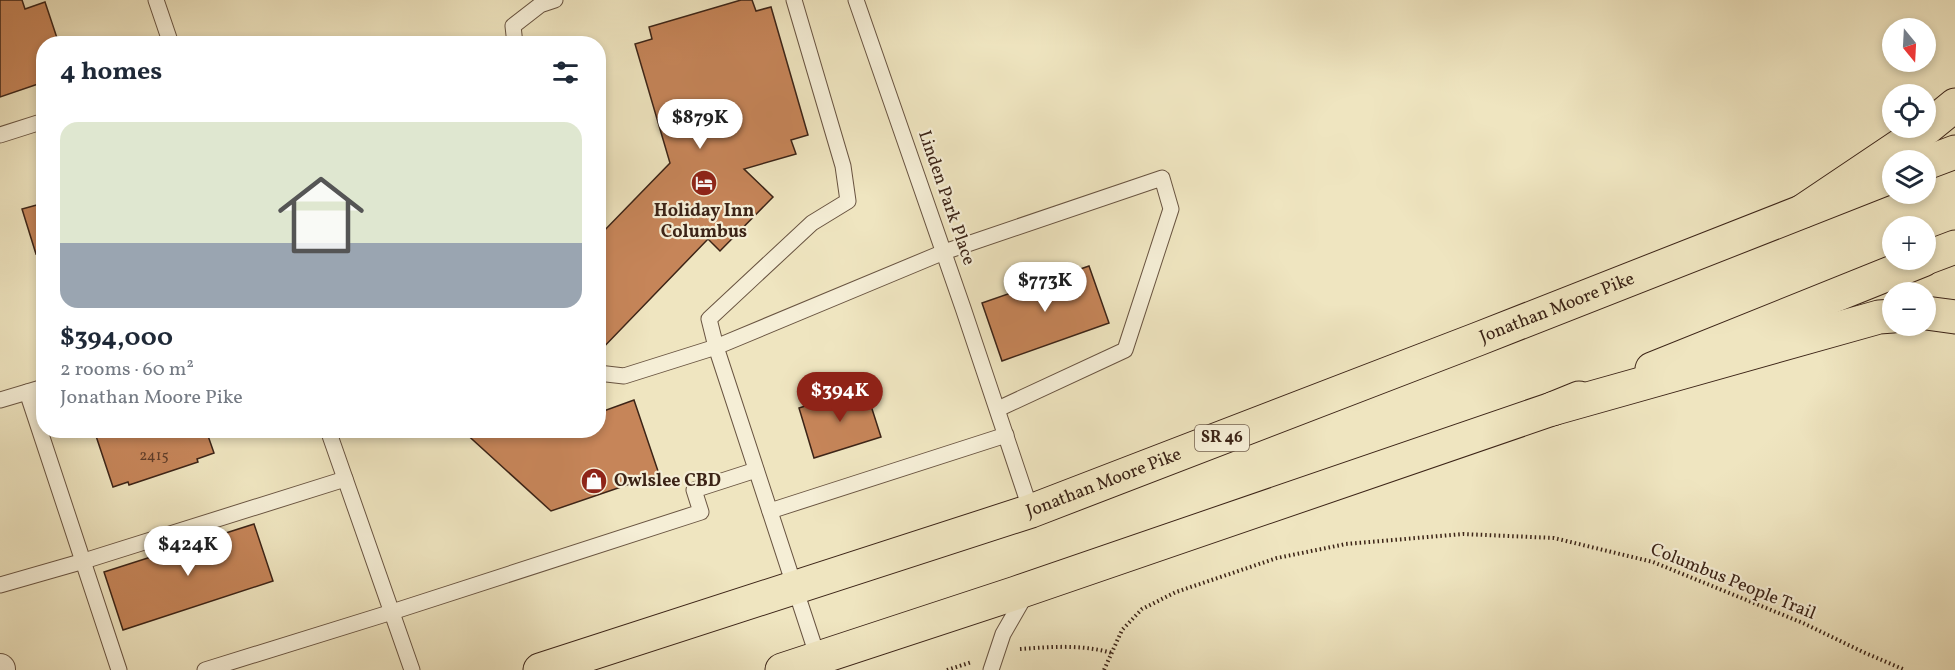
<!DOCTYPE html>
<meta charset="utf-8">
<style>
body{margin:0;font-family:Vollkorn,serif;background:#f2f2f3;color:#1f2937;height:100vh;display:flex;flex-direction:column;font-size:22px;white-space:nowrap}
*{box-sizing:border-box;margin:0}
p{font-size:20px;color:#747a83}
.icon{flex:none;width:33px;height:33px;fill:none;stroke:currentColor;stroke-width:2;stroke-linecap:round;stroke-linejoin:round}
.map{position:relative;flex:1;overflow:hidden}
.details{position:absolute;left:36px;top:36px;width:570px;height:402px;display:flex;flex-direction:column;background:#fff;border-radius:24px;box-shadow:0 3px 9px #0003}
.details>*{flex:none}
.needle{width:39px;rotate:162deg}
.fabs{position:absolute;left:1882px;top:18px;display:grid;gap:12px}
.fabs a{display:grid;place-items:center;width:54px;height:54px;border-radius:50%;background:#fff;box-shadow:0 3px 9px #0003;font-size:30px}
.price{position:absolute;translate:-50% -51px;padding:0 14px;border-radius:21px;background:#fff;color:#222;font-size:20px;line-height:39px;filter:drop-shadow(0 2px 3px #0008)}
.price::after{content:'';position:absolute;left:50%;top:36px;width:18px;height:14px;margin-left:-9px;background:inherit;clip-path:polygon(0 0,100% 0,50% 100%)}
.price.current{background:#8f2418;color:#fff}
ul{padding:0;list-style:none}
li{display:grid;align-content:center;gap:12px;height:318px;padding:0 24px}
li span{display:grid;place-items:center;height:186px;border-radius:18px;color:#555}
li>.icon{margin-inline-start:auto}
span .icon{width:108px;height:108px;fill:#fffc;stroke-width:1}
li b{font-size:26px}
h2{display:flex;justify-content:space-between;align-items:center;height:72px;padding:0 24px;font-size:26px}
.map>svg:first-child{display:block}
</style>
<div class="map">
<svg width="1955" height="670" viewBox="0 0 1955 670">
<rect width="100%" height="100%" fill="#efe5c0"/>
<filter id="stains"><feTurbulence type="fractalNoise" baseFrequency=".00333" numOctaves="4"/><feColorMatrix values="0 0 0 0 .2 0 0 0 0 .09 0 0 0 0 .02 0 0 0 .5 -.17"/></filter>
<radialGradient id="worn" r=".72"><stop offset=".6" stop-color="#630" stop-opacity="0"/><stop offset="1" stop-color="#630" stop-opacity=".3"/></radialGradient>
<!-- building -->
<g fill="#c68559" stroke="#3c2417" stroke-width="1.5">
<path d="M 0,0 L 22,0 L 25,9 L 45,2 L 59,44 L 44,44 L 44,69 L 37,71 L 41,83 L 0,97 Z"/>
<path d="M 741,0 L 752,0 L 756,11 L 771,7 L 808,135 L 791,140 L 796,154 L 744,169 L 773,197 L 720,251 L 708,239 L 598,353 L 598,237 L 670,163 L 635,44 L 652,39 L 649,27 Z"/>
<path d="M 44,203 L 44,252 L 36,254 L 22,209 Z"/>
<path d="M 1089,266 L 1109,323 L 1002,361 L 982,303 Z"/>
<path d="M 865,387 L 881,437 L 814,458 L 799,408 Z"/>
<path d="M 634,400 L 659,474 L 551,511 L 462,430 L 598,430 L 598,413 Z"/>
<path d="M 94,430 L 206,430 L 214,453 L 197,459 L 198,462 L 129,485 L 128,482 L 113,487 Z"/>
<path d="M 254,524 L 273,581 L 123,630 L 104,572 Z"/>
</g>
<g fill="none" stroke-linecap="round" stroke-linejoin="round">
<defs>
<g id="service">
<path d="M 156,0 L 171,44"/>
<path d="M 856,0 L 963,308 L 1031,511"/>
<path d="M 515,44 L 513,26 L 540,5 L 555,0"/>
<path d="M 0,135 L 44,121"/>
<path d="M 598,373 L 624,376 L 716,347 L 709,319 L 812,223 L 848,201 L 843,166 L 794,0"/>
<path d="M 27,392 L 119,670"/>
<path d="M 0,400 L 44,387"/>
<path d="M 328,430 L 412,670"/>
<path d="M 770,511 L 1006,435"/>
<path d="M 0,585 L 84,561 L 345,479"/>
<path d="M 818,658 L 716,347 L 944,252 L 1162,178 L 1171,209 L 1125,350 L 998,409"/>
<path d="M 205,670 L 392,612 L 701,512 L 694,490 L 756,470"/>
<path d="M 991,670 L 1003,634 L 1026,594"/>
</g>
<path id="minor" d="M 0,669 L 0,670"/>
<g id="trunk">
<path d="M 1926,163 L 1955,152"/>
<path d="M 1926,258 L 1955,247"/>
<path d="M 1652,369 L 1923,260"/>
<path id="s1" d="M 540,670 L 1031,511 L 1478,339 L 1893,176"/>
<path d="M 782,670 L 1016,593 L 1552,409 L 1579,398"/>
</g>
<g id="motorway">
<path d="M 1803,211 L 1928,127 L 1955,105"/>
<path d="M 1926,313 L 1955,317"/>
<path d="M 1552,409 L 1879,317 L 1893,316"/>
</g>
</defs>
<!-- service casing -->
<use href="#service" stroke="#695441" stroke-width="17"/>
<!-- minor casing -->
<use href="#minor" stroke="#695441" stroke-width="32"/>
<!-- trunk casing -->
<use href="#trunk" stroke="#3c2417" stroke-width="35"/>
<!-- motorway casing -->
<use href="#motorway" stroke="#3c2417" stroke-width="35"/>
<!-- path -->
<g stroke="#3c2417" stroke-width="4" stroke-dasharray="1.5 3" stroke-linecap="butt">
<path d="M 1020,649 C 1051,647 1081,644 1112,653"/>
<path d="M 947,670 L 972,662"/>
<path d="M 1104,670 L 1122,630 L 1142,609 L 1176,592 L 1277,558 L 1346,544 L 1463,534 L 1554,538 L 1653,562 L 1803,623 L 1863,652 L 1905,670"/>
</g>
<!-- service -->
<use href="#service" stroke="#f5eed6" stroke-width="15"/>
<!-- minor -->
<use href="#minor" stroke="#f5eed6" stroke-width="30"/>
<!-- trunk -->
<use href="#trunk" stroke="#efe5c0" stroke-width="33"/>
<!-- motorway -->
<use href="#motorway" stroke="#efe5c0" stroke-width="33"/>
</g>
<!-- icons -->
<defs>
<symbol id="hotel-disc" viewBox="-11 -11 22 22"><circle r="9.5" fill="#8f2418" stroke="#f5eed6"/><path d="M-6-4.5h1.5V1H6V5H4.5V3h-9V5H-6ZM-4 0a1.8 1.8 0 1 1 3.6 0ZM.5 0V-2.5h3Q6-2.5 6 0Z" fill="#fff"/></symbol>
<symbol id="shop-disc" viewBox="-11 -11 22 22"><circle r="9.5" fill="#8f2418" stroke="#f5eed6"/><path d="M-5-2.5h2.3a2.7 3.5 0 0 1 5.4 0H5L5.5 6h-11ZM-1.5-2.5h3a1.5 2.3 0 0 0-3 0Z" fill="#fff"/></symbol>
</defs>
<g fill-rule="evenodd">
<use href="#hotel-disc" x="689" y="168" width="30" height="30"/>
<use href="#shop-disc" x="579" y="466" width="30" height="30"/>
</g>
<g text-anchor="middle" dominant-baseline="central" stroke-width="4.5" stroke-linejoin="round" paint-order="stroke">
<!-- number labels -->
<g font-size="15" fill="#5e3c28">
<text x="154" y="456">2415</text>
</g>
<!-- shield labels -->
<rect fill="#f5eed6" stroke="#746150" stroke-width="1.5" x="1195" y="425" width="54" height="26" rx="4.5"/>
<g font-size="16" font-weight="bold" fill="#3c2417">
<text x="1222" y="438">SR 46</text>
</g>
<!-- street labels -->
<g font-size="18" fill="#3c2417" stroke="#f5eed6">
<text transform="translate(946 198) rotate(71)">Linden Park Place</text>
<text stroke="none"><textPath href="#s1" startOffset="1080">Jonathan Moore Pike</textPath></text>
<text stroke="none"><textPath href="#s1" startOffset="594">Jonathan Moore Pike</textPath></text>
<text transform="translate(1733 582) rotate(22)">Columbus People Trail</text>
</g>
<!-- poi labels -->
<g font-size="18" font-weight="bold" fill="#3c2417" stroke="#f5eed6">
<text x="704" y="211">Holiday Inn<tspan x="704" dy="21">Columbus</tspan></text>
<text x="614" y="481" text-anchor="start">Owlslee CBD</text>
</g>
</g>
<rect width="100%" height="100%" filter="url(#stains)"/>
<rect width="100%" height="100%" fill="url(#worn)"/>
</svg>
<div class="fabs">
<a><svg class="needle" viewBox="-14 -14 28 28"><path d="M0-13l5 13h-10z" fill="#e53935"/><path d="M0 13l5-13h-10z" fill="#747a83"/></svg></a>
<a><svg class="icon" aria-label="locate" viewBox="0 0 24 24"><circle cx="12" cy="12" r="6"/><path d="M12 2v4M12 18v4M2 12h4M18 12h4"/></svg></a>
<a><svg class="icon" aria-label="layers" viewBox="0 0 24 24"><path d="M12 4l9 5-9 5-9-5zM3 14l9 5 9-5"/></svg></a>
<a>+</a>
<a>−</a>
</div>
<b class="price" style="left:700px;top:150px">$879K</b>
<b class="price" style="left:1045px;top:313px">$773K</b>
<b class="price current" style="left:840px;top:423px">$394K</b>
<b class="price" style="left:188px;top:577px">$424K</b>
<section class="details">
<h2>4 homes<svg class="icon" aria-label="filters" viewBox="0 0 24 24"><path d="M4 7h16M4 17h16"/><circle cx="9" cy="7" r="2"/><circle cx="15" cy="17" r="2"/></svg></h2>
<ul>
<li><span style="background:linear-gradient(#dfe7d0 65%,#9aa5b1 0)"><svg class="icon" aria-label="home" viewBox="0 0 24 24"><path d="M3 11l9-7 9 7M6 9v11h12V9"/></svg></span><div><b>$394,000</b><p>2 rooms · 60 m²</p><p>Jonathan Moore Pike</p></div></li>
</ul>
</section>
</div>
